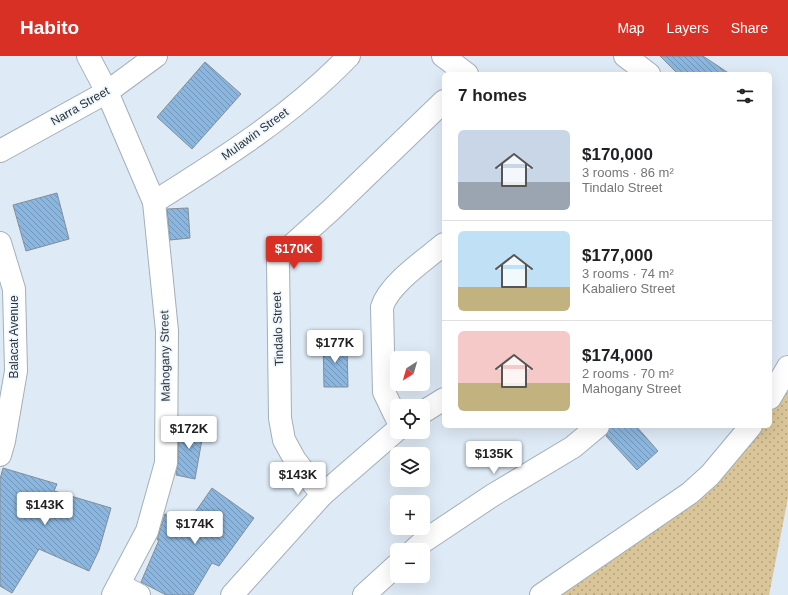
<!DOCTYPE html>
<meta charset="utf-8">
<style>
body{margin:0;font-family:Arial,sans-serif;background:#f2f2f2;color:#202124;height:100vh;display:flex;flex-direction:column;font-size:15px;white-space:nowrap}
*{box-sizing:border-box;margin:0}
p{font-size:13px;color:#757577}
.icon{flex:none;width:22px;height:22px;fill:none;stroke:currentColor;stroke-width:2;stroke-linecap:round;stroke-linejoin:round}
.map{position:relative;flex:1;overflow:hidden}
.details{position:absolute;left:442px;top:16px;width:330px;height:356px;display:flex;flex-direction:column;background:#fff;border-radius:6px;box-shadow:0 4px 16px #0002}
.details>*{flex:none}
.needle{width:26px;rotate:217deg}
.controls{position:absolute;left:390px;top:295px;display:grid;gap:8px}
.controls a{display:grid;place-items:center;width:40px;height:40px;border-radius:6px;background:#fff;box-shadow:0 4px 16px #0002;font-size:20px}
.price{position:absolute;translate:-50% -34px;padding:0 9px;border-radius:4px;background:#fff;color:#222;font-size:13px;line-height:26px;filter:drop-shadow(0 1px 2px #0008)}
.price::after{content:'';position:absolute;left:50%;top:24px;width:12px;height:9px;margin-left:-6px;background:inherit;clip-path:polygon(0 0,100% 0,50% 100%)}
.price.on{background:#d93025;color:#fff}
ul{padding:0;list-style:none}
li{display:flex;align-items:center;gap:12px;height:100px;padding:0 16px}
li+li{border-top:1px solid #e0e0e0}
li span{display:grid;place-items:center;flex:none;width:112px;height:80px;border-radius:6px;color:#555}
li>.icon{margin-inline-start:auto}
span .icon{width:48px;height:48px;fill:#fffc;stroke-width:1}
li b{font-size:17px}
h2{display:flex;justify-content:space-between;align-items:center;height:48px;padding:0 16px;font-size:17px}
header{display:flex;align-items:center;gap:24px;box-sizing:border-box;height:56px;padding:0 20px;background:#d93025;color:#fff}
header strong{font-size:19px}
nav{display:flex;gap:22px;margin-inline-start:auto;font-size:14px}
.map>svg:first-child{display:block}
</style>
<header>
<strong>Habito</strong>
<nav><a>Map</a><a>Layers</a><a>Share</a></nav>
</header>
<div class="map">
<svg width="788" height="539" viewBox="0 0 788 539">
<defs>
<pattern id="grass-dots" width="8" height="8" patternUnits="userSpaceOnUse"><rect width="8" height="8" fill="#d9c597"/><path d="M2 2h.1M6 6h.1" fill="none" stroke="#b0a17c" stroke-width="1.8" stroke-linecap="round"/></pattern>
<pattern id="building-back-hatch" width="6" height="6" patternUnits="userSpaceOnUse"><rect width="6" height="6" fill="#8ab6df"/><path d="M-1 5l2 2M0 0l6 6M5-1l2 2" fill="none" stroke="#7195b6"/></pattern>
</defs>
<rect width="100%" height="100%" fill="#deeaf6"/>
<!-- grass -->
<path fill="url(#grass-dots)" d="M 788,326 L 788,442 L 769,539 L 561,539 L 587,520 L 760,370 L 770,370 L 770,355 Z"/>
<!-- building -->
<g fill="url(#building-back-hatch)" stroke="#838e98">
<path d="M 660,0 L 703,0 L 730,18 L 678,18 Z"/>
<path d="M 205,6 L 241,38 L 192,93 L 157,61 Z"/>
<path d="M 57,137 L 69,183 L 26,195 L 13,149 Z"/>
<path d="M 188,152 L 190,182 L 170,184 L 167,153 Z"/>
<path d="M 323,282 L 347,289 L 348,331 L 324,331 Z"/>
<path d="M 179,367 L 204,372 L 195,423 L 176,419 L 178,407 Z"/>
<path d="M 610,370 L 636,370 L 658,395 L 637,414 L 606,380 Z"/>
<path d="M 3,412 L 57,428 L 54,435 L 111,452 L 99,494 L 89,515 L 39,493 L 12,537 L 0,530 L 0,423 Z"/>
<path d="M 212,432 L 254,462 L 219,510 L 212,507 L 193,539 L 166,539 L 141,526 L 159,484 L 157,484 L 165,458 L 189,465 Z"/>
</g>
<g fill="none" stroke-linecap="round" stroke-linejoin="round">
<defs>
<g id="minor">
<path d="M 88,0 L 107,36 L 154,146 L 167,275 L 166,407 L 147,475 L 113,539"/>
<path d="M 443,0 L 467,18"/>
<path d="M 625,0 L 649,18"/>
<path d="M 0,95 L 107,36 L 156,0"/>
<path d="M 154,146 C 224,102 291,60 349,0"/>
<path d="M 423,356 L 444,343"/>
<path d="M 397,363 L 384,336 L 382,251 C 389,228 425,204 444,188"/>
<path d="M 322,439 L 295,404 L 284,384 L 280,362 L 278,205 L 281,199 L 331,154 L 444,45"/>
<path d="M 414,494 L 424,485 L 493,439 L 573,391 L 598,370"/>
<path d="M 120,529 L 139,539"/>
<path d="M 232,539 L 322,439 L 397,374"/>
<path d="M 364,539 L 397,509"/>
</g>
<path id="tertiary" d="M 0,187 L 14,233 L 16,315 L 4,385 L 0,399"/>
<g id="motorway">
<path d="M 770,342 L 788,311"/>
<path d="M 541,539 L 690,437 L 710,419 L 751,370"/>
</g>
</defs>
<!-- minor casing -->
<use href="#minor" stroke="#a3afba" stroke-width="24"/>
<!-- tertiary casing -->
<use href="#tertiary" stroke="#a3afba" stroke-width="24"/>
<!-- motorway casing -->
<use href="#motorway" stroke="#a3afba" stroke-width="24"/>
<!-- minor -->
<use href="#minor" stroke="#fff" stroke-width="22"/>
<!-- tertiary -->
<use href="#tertiary" stroke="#fff" stroke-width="22"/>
<!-- motorway -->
<use href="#motorway" stroke="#fff" stroke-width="22"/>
</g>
<g text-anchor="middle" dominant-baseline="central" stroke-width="3.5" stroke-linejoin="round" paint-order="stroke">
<!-- street labels -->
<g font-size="12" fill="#2d3236" stroke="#eff7fe">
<text transform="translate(80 50) rotate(-30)">Narra Street</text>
<text transform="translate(255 78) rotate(-36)">Mulawin Street</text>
<text transform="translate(278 273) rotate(-92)">Tindalo Street</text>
<text transform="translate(14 281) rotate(-90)">Balacat Avenue</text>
<text transform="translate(165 300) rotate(-91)">Mahogany Street</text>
</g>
</g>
</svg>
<div class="controls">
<a><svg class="needle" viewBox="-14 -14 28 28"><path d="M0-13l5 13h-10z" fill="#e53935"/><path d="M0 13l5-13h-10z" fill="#757577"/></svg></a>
<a><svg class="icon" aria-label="locate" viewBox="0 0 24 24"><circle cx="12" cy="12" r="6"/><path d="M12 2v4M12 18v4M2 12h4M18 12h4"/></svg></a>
<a><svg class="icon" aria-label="layers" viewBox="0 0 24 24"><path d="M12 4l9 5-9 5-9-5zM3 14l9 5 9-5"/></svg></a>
<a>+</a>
<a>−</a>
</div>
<b class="price on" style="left:294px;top:214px">$170K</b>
<b class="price" style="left:335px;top:308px">$177K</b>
<b class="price" style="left:189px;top:394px">$172K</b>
<b class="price" style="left:494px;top:419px">$135K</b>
<b class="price" style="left:298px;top:440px">$143K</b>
<b class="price" style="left:45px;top:470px">$143K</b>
<b class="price" style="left:195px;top:489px">$174K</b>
<section class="details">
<h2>7 homes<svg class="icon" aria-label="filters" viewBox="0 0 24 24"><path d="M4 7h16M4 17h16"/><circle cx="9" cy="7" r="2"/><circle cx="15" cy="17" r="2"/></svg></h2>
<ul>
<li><span style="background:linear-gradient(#c9d6e8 65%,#9aa5b1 0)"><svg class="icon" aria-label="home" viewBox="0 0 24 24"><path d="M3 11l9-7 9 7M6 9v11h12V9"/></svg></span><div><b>$170,000</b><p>3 rooms · 86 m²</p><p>Tindalo Street</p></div></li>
<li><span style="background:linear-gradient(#bfe0f5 70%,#c2b280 0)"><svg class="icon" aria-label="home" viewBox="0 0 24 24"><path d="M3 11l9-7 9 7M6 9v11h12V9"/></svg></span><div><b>$177,000</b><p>3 rooms · 74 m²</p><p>Kabaliero Street</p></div></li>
<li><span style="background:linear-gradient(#f6c9c9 65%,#c2b280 0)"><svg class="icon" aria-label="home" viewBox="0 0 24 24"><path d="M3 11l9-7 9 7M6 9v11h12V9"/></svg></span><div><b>$174,000</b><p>2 rooms · 70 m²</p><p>Mahogany Street</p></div></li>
</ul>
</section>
</div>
